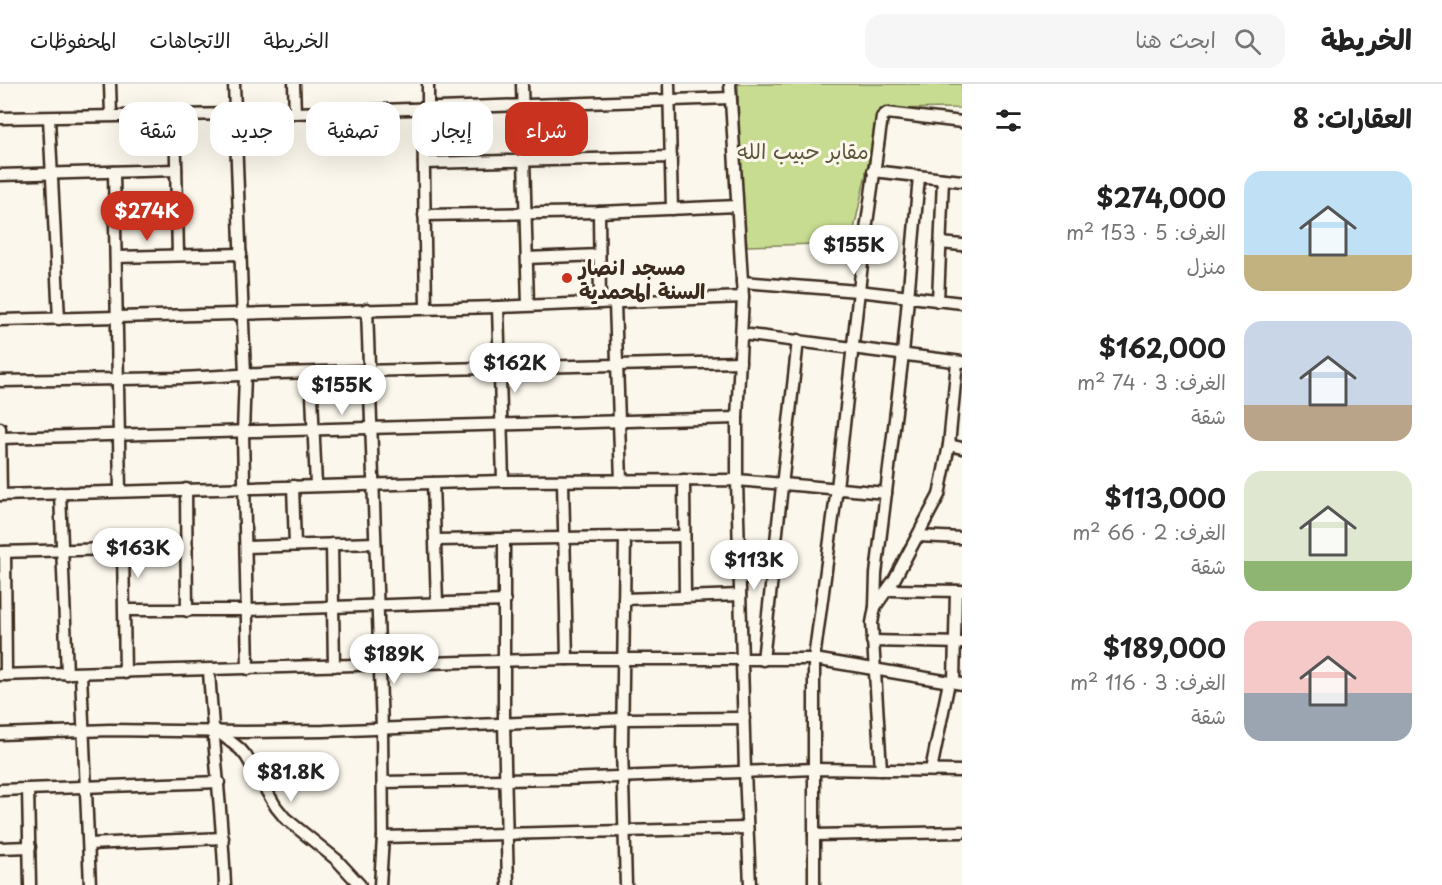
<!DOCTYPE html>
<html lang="ar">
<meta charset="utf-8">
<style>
body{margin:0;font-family:"Playpen Sans","Playpen Sans Arabic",sans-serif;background:#f6f6f6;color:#222;direction:rtl;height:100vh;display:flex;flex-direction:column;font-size:22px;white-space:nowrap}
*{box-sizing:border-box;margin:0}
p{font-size:20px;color:#767676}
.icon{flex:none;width:33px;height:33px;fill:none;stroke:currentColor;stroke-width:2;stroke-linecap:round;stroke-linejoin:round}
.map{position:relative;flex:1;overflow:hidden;direction:ltr}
.sheet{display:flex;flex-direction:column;background:#fff;width:480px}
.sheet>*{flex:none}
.top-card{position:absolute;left:18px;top:18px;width:570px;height:54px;direction:rtl;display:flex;gap:12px}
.price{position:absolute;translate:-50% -51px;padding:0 14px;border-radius:21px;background:#fff;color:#222;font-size:20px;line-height:39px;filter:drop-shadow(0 2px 3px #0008)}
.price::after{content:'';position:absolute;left:50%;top:36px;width:18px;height:14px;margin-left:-9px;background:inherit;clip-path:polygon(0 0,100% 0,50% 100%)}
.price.selected{background:#c8321e;color:#fff}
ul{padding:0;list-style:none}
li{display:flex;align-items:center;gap:18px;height:150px;padding:0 30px}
li span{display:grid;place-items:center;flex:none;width:168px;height:120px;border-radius:18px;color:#555}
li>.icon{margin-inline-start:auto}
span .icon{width:72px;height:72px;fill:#fffc;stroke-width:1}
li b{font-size:26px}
h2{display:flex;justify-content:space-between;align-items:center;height:72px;padding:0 30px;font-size:26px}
.pill{padding:0 21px;border-radius:18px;background:#fff;box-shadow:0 6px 24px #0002;font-size:21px;line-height:54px}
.pill.selected{background:#c8321e;color:#fff}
header{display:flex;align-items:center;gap:36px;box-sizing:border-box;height:84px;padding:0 30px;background:#fff;border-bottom:2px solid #e0e0e0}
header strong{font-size:28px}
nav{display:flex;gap:33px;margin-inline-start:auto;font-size:21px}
.search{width:420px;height:54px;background:#f6f6f6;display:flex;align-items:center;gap:15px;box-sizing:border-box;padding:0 21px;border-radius:18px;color:#767676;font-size:22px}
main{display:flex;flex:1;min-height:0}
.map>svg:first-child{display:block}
</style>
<header>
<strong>الخريطة</strong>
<div class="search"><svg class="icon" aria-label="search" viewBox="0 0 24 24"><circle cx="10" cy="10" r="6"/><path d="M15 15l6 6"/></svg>ابحث هنا</div>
<nav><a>الخريطة</a><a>الاتجاهات</a><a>المحفوظات</a></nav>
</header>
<main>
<section class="sheet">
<h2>العقارات: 8<svg class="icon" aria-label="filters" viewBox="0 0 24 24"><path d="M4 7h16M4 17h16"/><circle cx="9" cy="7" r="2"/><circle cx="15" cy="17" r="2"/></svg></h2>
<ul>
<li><span style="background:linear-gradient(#bfe0f5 70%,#c2b280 0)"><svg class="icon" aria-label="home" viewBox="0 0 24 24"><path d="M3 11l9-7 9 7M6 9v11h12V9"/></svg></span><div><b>$274,000</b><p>الغرف: 5 · 153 m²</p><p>منزل</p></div></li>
<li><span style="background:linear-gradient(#c9d6e8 70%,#b9a48a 0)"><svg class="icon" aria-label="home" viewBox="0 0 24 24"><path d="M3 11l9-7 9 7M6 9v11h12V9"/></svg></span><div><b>$162,000</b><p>الغرف: 3 · 74 m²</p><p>شقة</p></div></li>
<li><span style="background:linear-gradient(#dfe7d0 75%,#8fb573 0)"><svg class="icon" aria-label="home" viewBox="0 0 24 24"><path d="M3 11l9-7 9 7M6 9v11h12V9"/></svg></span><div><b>$113,000</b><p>الغرف: 2 · 66 m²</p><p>شقة</p></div></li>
<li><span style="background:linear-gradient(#f6c9c9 60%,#9aa5b1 0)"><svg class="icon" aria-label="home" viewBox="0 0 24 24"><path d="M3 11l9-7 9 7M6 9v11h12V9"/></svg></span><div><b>$189,000</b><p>الغرف: 3 · 116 m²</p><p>شقة</p></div></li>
</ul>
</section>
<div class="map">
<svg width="962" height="801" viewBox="0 0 962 801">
<rect width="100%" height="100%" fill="#fbf7ec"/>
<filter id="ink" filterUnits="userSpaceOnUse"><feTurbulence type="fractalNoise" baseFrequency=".0167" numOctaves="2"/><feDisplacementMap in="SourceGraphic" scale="12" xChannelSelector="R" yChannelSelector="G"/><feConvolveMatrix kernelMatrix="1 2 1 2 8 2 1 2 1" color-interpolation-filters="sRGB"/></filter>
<g filter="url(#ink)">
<!-- green -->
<path fill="#c7dc91" stroke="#818358" stroke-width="1.5" d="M 738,0 L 962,0 L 962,24 L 880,25 L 851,159 L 747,162 L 739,69 Z"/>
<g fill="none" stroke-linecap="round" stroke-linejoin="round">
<defs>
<g id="minor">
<path d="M 110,0 L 111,31"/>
<path d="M 234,0 L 245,291 L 243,349 L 248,585"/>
<path d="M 294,0 L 295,29"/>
<path d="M 428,0 L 428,24"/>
<path d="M 522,0 L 528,221"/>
<path d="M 669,0 L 672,125"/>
<path d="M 730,0 L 743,213 L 737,334 L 737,396 L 745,687 L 750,801"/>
<path d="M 423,24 L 426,224"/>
<path d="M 175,31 L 178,171"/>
<path d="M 0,34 L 295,29 L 730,14"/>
<path d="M 49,34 L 59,235"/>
<path d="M 424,79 L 671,73"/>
<path d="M 873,87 L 962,97"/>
<path d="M 114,88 L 120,407"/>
<path d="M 0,91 L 176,86"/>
<path d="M 599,128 L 600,219"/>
<path d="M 424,131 L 599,128 L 737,122"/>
<path d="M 940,159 L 962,161"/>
<path d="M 116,173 L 241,170"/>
<path d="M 527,174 L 599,171"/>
<path d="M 742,198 L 858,207 L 962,219"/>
<path d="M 938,217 L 943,95"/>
<path d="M 615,219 L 621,397"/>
<path d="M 498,223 L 503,397"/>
<path d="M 367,225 L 382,644 L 383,753 L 380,801"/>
<path d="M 0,236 L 498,223 L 743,213"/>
<path d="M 742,250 L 962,278"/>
<path d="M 311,289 L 316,401"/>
<path d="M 0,297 L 182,294 L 279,289 L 740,278"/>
<path d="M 0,344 L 1,411"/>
<path d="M 0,354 L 737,334"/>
<path d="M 949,361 L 962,364"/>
<path d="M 684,396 L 685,513"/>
<path d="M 563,398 L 567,575"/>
<path d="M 433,399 L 437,519"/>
<path d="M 293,402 L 295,461"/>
<path d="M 186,405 L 187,527"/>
<path d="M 60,409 L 67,590"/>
<path d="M 0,411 L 503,397 L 737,396 L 886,409"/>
<path d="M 918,452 L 962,454"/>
<path d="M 625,453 L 622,664 L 626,801"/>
<path d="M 504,455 L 504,640 L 508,801"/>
<path d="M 436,456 L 684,452"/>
<path d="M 332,460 L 334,582"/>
<path d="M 246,463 L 375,459"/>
<path d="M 123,465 L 125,589"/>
<path d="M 0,468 L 187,463"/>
<path d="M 5,468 L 6,591"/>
<path d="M 889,506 L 962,507"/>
<path d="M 624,515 L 740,511"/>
<path d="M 875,523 L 894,496 L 939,411 L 949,361 L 957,278"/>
<path d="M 125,526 L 247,526 L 505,517"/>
<path d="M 872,557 L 962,559"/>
<path d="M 763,576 L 798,256"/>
<path d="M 209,586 C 213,658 222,729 225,801"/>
<path d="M 81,590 L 90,801"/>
<path d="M 0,591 L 567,575 L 814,575 L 962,600"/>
<path d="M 954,598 L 956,507"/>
<path d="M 216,646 L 240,665 L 246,672 L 276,723 L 285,734 L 337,776 L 360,801"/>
<path d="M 0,650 L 110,646 L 244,648 L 324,647 L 622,635 L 744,634"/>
<path d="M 881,686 L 872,539 L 875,523 L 876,490 L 903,270 L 919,93"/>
<path d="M 931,686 L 949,598"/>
<path d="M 383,698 L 567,695 L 814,685 L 962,687"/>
<path d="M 28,705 L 30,801"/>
<path d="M 0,706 L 219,698"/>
<path d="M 814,751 L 962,748"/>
<path d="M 383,753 L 747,744"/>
<path d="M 89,760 L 223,754"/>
<path d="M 0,764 L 30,763"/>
<path d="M 814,801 L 814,575 L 837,404 L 865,153 L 882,33 L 887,29 L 962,38"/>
</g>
</defs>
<!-- minor casing -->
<use href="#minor" stroke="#3b2a1e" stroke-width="15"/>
<!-- minor -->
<use href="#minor" stroke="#fbf7ec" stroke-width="10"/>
</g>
</g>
<!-- markers -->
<circle fill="#c8321e" stroke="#fbf7ec" stroke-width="2" cx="567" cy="194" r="6"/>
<g text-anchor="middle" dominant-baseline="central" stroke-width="6" stroke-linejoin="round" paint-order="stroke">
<!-- park labels -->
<g font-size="21" fill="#5e563b" stroke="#fbf7ec">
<text x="803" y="66">مقابر حبيب الله</text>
</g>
<!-- poi labels -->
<g font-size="21" font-weight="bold" fill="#3b2a1e" stroke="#fbf7ec" text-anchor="start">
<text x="579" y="182">مسجد انصار<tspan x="579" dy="24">السنة المحمدية</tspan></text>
</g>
</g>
</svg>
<b class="price selected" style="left:147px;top:158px">$274K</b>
<b class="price" style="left:854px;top:192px">$155K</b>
<b class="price" style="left:515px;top:310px">$162K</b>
<b class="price" style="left:342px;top:332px">$155K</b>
<b class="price" style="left:138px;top:495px">$163K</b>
<b class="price" style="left:754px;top:507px">$113K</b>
<b class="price" style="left:394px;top:601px">$189K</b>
<b class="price" style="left:291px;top:719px">$81.8K</b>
<div class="top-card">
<a class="pill selected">شراء</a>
<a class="pill">إيجار</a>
<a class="pill">تصفية</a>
<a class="pill">جديد</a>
<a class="pill">شقة</a>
</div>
</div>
</main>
